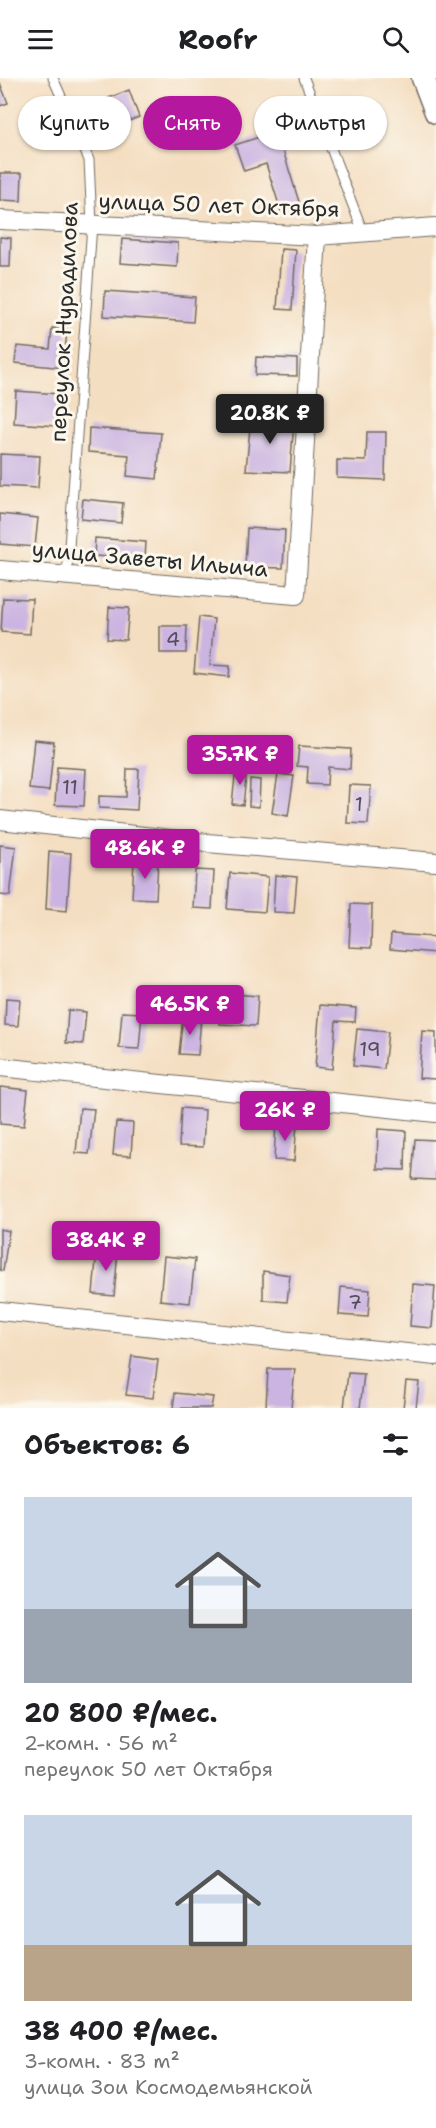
<!DOCTYPE html>
<html lang="ru">
<meta charset="utf-8">
<style>
body{margin:0;font-family:"Shantell Sans",sans-serif;background:#f2f2f2;color:#202124;height:100vh;display:flex;flex-direction:column;font-size:22px;white-space:nowrap}
*{box-sizing:border-box;margin:0}
p{font-size:20px;color:#757577}
.icon{flex:none;width:33px;height:33px;fill:none;stroke:currentColor;stroke-width:2;stroke-linecap:round;stroke-linejoin:round}
.map{position:relative;height:1330px;overflow:hidden}
.sheet{display:flex;flex-direction:column;background:#fff;flex:1}
.sheet>*{flex:none}
.guide{position:absolute;left:18px;top:18px;width:400px;height:54px;display:flex;gap:12px}
.price{position:absolute;translate:-50% -51px;padding:0 14px;border-radius:6px;background:#b5179e;color:#fff;font-size:20px;line-height:39px;filter:drop-shadow(0 2px 3px #0008)}
.price::after{content:'';position:absolute;left:50%;top:36px;width:18px;height:14px;margin-left:-9px;background:inherit;clip-path:polygon(0 0,100% 0,50% 100%)}
.price.on{background:#222;color:#fff}
ul{padding:0;list-style:none}
li{display:grid;align-content:center;gap:12px;height:318px;padding:0 24px}
li span{display:grid;place-items:center;height:186px;border-radius:0px;color:#555}
li>.icon{margin-inline-start:auto}
span .icon{width:108px;height:108px;fill:#fffc;stroke-width:1}
li b{font-size:26px}
h2{display:flex;justify-content:space-between;align-items:center;height:72px;padding:0 24px;font-size:26px}
.chip{padding:0 21px;border-radius:27px;background:#fff;box-shadow:0 2px 4px #0004;font-size:21px;line-height:54px}
.chip.on{background:#b5179e;color:#fff}
header{display:flex;justify-content:space-between;align-items:center;height:78px;padding:0 24px;background:#fff;font-size:27px;font-weight:700}
.map>svg:first-child{display:block}
</style>
<header><svg class="icon" aria-label="menu" viewBox="0 0 24 24"><path d="M4 6h16M4 12h16M4 18h16"/></svg>Roofr<svg class="icon" aria-label="search" viewBox="0 0 24 24"><circle cx="10" cy="10" r="6"/><path d="M15 15l6 6"/></svg></header>
<div class="map">
<svg width="436" height="1330" viewBox="0 0 436 1330">
<rect width="100%" height="100%" fill="#fbf7ec"/>
<filter id="ink" filterUnits="userSpaceOnUse"><feTurbulence type="fractalNoise" baseFrequency=".0167" numOctaves="2"/><feDisplacementMap in="SourceGraphic" scale="12" xChannelSelector="R" yChannelSelector="G"/><feConvolveMatrix kernelMatrix="1 2 1 2 8 2 1 2 1" color-interpolation-filters="sRGB"/></filter>
<filter id="wash" filterUnits="userSpaceOnUse"><feTurbulence type="fractalNoise" baseFrequency=".008" numOctaves="4" result="noise"/><feDisplacementMap in="SourceGraphic" scale="24" xChannelSelector="R" yChannelSelector="G"/><feGaussianBlur stdDeviation="1.35" result="paint"/><feColorMatrix in="noise" values="0 0 0 0 0 0 0 0 0 0 0 0 0 0 0 0 0 1.4 0 .05"/><feComposite in="paint" operator="in"/></filter>
<g filter="url(#wash)">
<rect width="100%" height="100%" fill="#f4dec1"/>
<g id="blocks">
<!-- building -->
<g fill="#cbb4e1">
<path d="M 0,5 L 8,25 L 0,28 Z"/>
<path d="M 129,12 L 139,39 L 106,52 L 96,25 Z"/>
<path d="M 277,53 L 300,127 L 281,133 L 266,86 L 244,93 L 235,67 Z"/>
<path d="M 0,95 L 22,95 L 21,123 L 0,122 Z"/>
<path d="M 0,159 L 11,160 L 10,189 L 0,189 Z"/>
<path d="M 122,161 L 178,165 L 177,189 L 120,185 Z"/>
<path d="M 281,171 L 296,172 L 292,232 L 277,231 Z"/>
<path d="M 105,213 L 195,219 L 193,244 L 104,238 Z"/>
<path d="M 52,250 L 67,251 L 64,290 L 15,285 L 17,268 L 50,271 Z"/>
<path d="M 256,279 L 297,281 L 297,298 L 255,297 Z"/>
<path d="M 16,313 L 60,316 L 57,348 L 14,345 Z"/>
<path d="M 251,339 L 294,343 L 290,394 L 246,392 Z"/>
<path d="M 89,350 L 161,355 L 157,401 L 127,398 L 129,377 L 88,374 Z"/>
<path d="M 367,354 L 386,354 L 385,402 L 337,400 L 337,382 L 366,383 Z"/>
<path d="M 0,376 L 40,378 L 38,410 L 0,408 Z"/>
<path d="M 83,421 L 123,425 L 121,445 L 81,441 Z"/>
<path d="M 0,436 L 38,440 L 35,469 L 0,466 Z"/>
<path d="M 247,450 L 285,452 L 283,490 L 245,489 Z"/>
<path d="M 95,460 L 146,464 L 145,481 L 94,478 Z"/>
<path d="M 3,520 L 32,521 L 30,556 L 1,554 Z"/>
<path d="M 109,529 L 129,530 L 126,562 L 107,561 Z"/>
<path d="M 199,539 L 214,541 L 210,587 L 230,588 L 229,599 L 194,595 Z"/>
<path d="M 160,548 L 187,548 L 186,575 L 160,575 Z"/>
<path d="M 34,662 L 54,664 L 49,713 L 29,711 Z"/>
<path d="M 299,668 L 351,671 L 350,691 L 328,689 L 327,707 L 307,706 L 308,689 L 297,688 Z"/>
<path d="M 57,689 L 86,691 L 84,728 L 55,727 Z"/>
<path d="M 236,689 L 247,690 L 243,727 L 232,726 Z"/>
<path d="M 127,691 L 139,691 L 137,732 L 99,730 L 99,718 L 126,719 Z"/>
<path d="M 278,696 L 294,698 L 288,738 L 272,735 Z"/>
<path d="M 250,701 L 260,702 L 259,729 L 249,728 Z"/>
<path d="M 349,707 L 371,708 L 368,746 L 347,745 Z"/>
<path d="M 0,767 L 16,769 L 10,818 L 0,817 Z"/>
<path d="M 49,773 L 71,775 L 67,833 L 46,831 Z"/>
<path d="M 134,782 L 158,783 L 156,821 L 132,820 Z"/>
<path d="M 195,792 L 214,793 L 212,831 L 193,830 Z"/>
<path d="M 230,795 L 268,799 L 265,834 L 227,831 Z"/>
<path d="M 275,797 L 297,799 L 294,835 L 273,834 Z"/>
<path d="M 351,826 L 372,827 L 371,870 L 349,869 Z"/>
<path d="M 391,856 L 436,859 L 436,875 L 390,871 Z"/>
<path d="M 222,915 L 258,918 L 256,948 L 220,946 Z"/>
<path d="M 6,920 L 20,921 L 18,948 L 5,947 Z"/>
<path d="M 320,927 L 356,930 L 355,944 L 336,943 L 332,991 L 315,989 Z"/>
<path d="M 68,932 L 86,934 L 83,966 L 66,965 Z"/>
<path d="M 122,934 L 142,935 L 139,971 L 119,970 Z"/>
<path d="M 183,938 L 201,939 L 198,977 L 179,976 Z"/>
<path d="M 357,951 L 388,954 L 384,991 L 353,988 Z"/>
<path d="M 422,953 L 436,954 L 436,1001 L 419,1000 Z"/>
<path d="M 0,1009 L 28,1012 L 24,1048 L 0,1046 Z"/>
<path d="M 80,1030 L 94,1031 L 89,1076 L 76,1075 Z"/>
<path d="M 181,1030 L 205,1032 L 203,1069 L 179,1068 Z"/>
<path d="M 116,1044 L 133,1045 L 131,1078 L 113,1077 Z"/>
<path d="M 276,1044 L 297,1046 L 294,1083 L 274,1082 Z"/>
<path d="M 378,1051 L 406,1053 L 405,1092 L 377,1091 Z"/>
<path d="M 415,1061 L 436,1062 L 436,1102 L 412,1101 Z"/>
<path d="M 0,1151 L 9,1153 L 3,1193 L 0,1192 Z"/>
<path d="M 97,1171 L 118,1173 L 114,1218 L 93,1216 Z"/>
<path d="M 164,1178 L 195,1181 L 190,1225 L 160,1222 Z"/>
<path d="M 263,1193 L 290,1197 L 287,1224 L 263,1222 Z"/>
<path d="M 413,1206 L 435,1208 L 432,1250 L 410,1248 Z"/>
<path d="M 341,1209 L 370,1212 L 368,1239 L 339,1237 Z"/>
<path d="M 132,1278 L 158,1282 L 153,1320 L 126,1317 Z"/>
<path d="M 268,1291 L 295,1291 L 291,1330 L 266,1329 Z"/>
<path d="M 348,1295 L 364,1296 L 360,1330 L 344,1330 Z"/>
<path d="M 406,1303 L 419,1304 L 416,1330 L 403,1330 Z"/>
<path d="M 175,1315 L 213,1319 L 211,1330 L 173,1330 Z"/>
</g>
</g>
</g>
<g filter="url(#ink)">
<use href="#blocks" fill-opacity="0" stroke="#716a60" stroke-width="1.5"/>
<g fill="none" stroke-linecap="round" stroke-linejoin="round">
<defs>
<g id="service">
<path d="M 53,0 L 89,82 L 92,147 L 67,497"/>
<path d="M 304,0 L 363,154"/>
</g>
<g id="minor">
<path d="M 0,142 L 317,158 L 436,149"/>
<path d="M 0,492 L 296,517 L 317,158"/>
<path d="M 0,742 L 207,765 L 436,784"/>
<path d="M 0,989 L 436,1035"/>
<path d="M 0,1233 L 436,1278"/>
</g>
<path id="tertiary" d="M 423,0 L 436,34"/>
</defs>
<!-- service casing -->
<use href="#service" stroke="#716a60" stroke-width="11"/>
<!-- minor casing -->
<use href="#minor" stroke="#716a60" stroke-width="20"/>
<!-- tertiary casing -->
<use href="#tertiary" stroke="#716a60" stroke-width="25"/>
<!-- service -->
<use href="#service" stroke="#fff" stroke-width="9"/>
<!-- minor -->
<use href="#minor" stroke="#fff" stroke-width="18"/>
<!-- tertiary -->
<use href="#tertiary" stroke="#fff" stroke-width="22"/>
</g>
</g>
<g text-anchor="middle" dominant-baseline="central" stroke-width="6" stroke-linejoin="round" paint-order="stroke">
<!-- number labels -->
<g font-size="20" fill="#534d58">
<text x="173" y="561">4</text>
<text x="70" y="709">11</text>
<text x="359" y="726">1</text>
<text x="370" y="971">19</text>
<text x="355" y="1224">7</text>
</g>
<!-- street labels -->
<g font-size="22" fill="#2b2b2b" stroke="#fbf7ec">
<text transform="translate(219 127) rotate(2)">улица 50 лет Октября</text>
<text transform="translate(64 244) rotate(-87)">переулок Нурадилова</text>
<text transform="translate(150 481) rotate(5)">улица Заветы Ильича</text>
</g>
</g>
</svg>
<b class="price on" style="left:270px;top:367px">20.8K ₽</b>
<b class="price" style="left:240px;top:708px">35.7K ₽</b>
<b class="price" style="left:145px;top:802px">48.6K ₽</b>
<b class="price" style="left:190px;top:958px">46.5K ₽</b>
<b class="price" style="left:285px;top:1064px">26K ₽</b>
<b class="price" style="left:106px;top:1194px">38.4K ₽</b>
<div class="guide">
<a class="chip">Купить</a>
<a class="chip on">Снять</a>
<a class="chip">Фильтры</a>
</div>
</div>
<section class="sheet">
<h2>Объектов: 6<svg class="icon" aria-label="filters" viewBox="0 0 24 24"><path d="M4 7h16M4 17h16"/><circle cx="9" cy="7" r="2"/><circle cx="15" cy="17" r="2"/></svg></h2>
<ul>
<li><span style="background:linear-gradient(#c9d6e8 60%,#9aa5b1 0)"><svg class="icon" aria-label="home" viewBox="0 0 24 24"><path d="M3 11l9-7 9 7M6 9v11h12V9"/></svg></span><div><b>20 800 ₽/мес.</b><p>2-комн. · 56 m²</p><p>переулок 50 лет Октября</p></div></li>
<li><span style="background:linear-gradient(#c9d6e8 70%,#b9a48a 0)"><svg class="icon" aria-label="home" viewBox="0 0 24 24"><path d="M3 11l9-7 9 7M6 9v11h12V9"/></svg></span><div><b>38 400 ₽/мес.</b><p>3-комн. · 83 m²</p><p>улица Зои Космодемьянской</p></div></li>
</ul>
</section>
